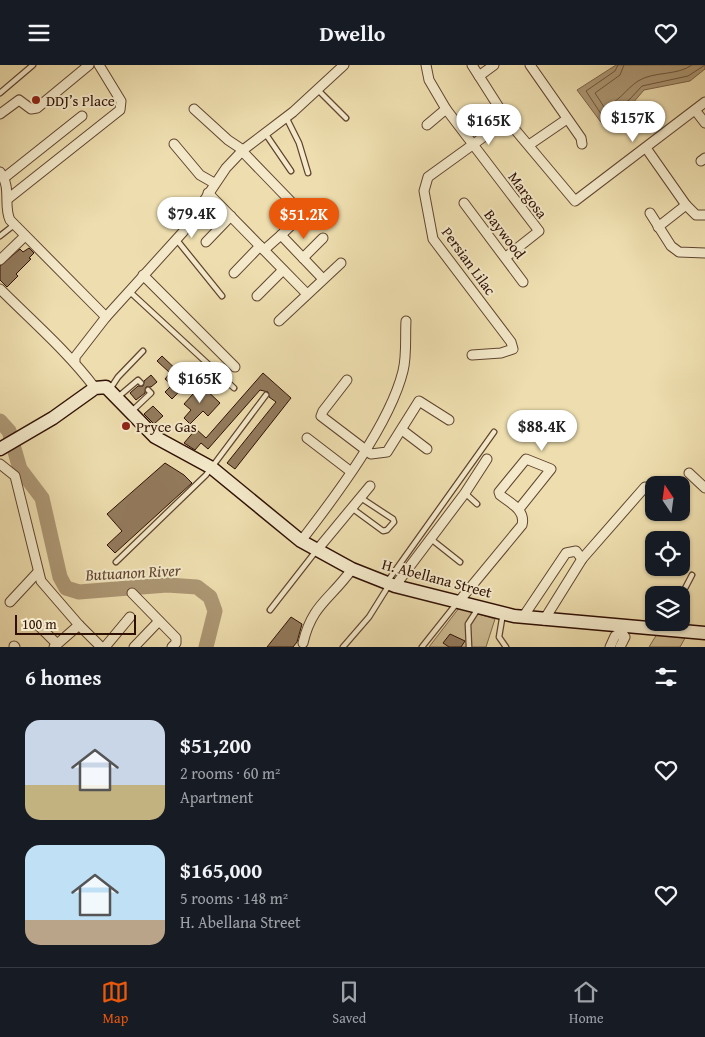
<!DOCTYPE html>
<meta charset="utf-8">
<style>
body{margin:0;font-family:"Gentium Book Plus",serif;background:#242831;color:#f1f3f6;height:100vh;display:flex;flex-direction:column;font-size:19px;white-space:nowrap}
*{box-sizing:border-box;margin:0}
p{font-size:16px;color:#9ea1a6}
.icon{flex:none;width:28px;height:28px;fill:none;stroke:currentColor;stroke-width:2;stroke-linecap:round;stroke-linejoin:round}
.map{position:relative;height:582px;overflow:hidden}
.drawer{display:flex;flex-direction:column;background:#171b24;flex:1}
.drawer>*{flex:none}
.needle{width:32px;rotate:347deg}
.buttons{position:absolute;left:645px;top:411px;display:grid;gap:10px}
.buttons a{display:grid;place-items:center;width:45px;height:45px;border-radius:10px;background:#171b24;box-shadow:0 1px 4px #0004;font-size:25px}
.scale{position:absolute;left:15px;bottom:12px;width:121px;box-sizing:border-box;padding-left:5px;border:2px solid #301005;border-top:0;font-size:14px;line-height:18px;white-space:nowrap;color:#301005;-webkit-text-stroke:4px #f4eacb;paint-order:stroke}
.price{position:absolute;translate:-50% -42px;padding:0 11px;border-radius:18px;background:#fff;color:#222;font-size:16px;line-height:32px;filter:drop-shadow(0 1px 2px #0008)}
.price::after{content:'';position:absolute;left:50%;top:30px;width:15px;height:11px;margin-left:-8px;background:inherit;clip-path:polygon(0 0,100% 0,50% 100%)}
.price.current{background:#ea580c;color:#fff}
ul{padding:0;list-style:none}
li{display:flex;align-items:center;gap:15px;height:125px;padding:0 25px}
li span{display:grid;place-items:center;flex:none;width:140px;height:100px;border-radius:15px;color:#555}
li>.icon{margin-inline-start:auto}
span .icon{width:60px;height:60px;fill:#fffc;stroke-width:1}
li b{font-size:21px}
h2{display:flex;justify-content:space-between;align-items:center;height:60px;padding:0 25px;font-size:21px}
header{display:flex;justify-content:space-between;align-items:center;height:65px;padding:0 25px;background:#171b24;font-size:22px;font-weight:700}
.tabs{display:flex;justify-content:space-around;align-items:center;height:70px;border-top:1px solid #363941;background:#171b24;font-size:14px;color:#9ea1a6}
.tabs a{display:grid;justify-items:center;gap:2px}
.tabs .current{color:#ea580c}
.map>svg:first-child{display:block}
</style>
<header><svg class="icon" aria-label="menu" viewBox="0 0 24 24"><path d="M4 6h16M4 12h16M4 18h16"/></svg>Dwello<svg class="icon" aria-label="heart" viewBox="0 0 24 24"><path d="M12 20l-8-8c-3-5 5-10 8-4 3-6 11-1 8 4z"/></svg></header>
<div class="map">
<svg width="705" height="582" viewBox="0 0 705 582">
<rect width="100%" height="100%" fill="#eedeaf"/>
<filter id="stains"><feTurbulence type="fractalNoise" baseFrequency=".004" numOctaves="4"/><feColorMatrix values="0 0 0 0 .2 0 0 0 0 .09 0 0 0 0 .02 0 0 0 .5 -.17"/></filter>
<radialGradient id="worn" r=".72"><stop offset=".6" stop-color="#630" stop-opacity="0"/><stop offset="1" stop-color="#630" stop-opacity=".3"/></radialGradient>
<!-- green -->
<g fill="#cebb92" stroke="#7f664c">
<path d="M 459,543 L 495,554 L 486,582 L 429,582 Z"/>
<path d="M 657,569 L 685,573 L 680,582 L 649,582 Z"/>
</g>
<!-- water -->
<path fill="#ad9875" stroke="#7b6248" d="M 616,0 L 705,0 L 705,4 L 690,16 L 644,25 L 632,39 L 619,46 L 603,60 L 577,25 Z"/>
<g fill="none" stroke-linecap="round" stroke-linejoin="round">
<!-- shore -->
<g stroke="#6e543d" stroke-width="1">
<path d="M 618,0 L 615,6 L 586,26 L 603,52 L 629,35 L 642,21 L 688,11 L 705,0"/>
<path d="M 624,0 L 620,10 L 595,28 L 604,42 C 618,38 626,24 638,16 C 654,6 677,11 692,0"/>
</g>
<!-- river -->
<path stroke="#ad9875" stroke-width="15" d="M 0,356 L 9,366 L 20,404 L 42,433 L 60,512 L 66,523 L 79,527 L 167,520 L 197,522 L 210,532 L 215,546 L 206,582"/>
</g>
<!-- building -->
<g fill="#937b5d" stroke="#301005">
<path d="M 29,183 L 34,188 L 29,193 L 31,194 L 16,209 L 18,211 L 7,222 L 0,215 L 0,201 L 20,184 L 23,187 Z"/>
<path d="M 162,291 L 182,310 L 191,302 L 197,308 L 172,334 L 165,327 L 172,320 L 165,314 L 170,308 L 157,296 Z"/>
<path d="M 263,308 L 291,333 L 235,404 L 227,398 L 276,337 L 269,332 L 268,327 L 260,325 L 208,384 L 201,378 L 195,385 L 184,378 L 196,364 L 206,373 Z"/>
<path d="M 151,310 L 157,317 L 151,322 L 146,322 L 145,328 L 136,335 L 130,328 L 138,321 L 143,321 L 144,316 Z"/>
<path d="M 201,320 L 220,338 L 208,351 L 203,346 L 190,359 L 184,353 L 191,345 L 184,339 Z"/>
<path d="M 153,341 L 163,351 L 154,359 L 144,349 Z"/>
<path d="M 165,398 L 184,410 L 192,418 L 115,488 L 107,480 L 122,466 L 107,449 Z"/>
<path d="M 291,552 L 302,559 L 297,577 L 293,582 L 267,582 Z"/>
<path d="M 450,569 L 465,576 L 461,582 L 449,582 L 443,578 Z"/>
</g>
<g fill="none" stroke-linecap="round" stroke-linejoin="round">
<defs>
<g id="service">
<path d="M 318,25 L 346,53"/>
<path d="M 0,28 L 33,0"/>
<path d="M 286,52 L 299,78 L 308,108"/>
<path d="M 265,68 L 291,106"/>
<path d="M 0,171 L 14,160"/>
<path d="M 176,174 L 222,231"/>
<path d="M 129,226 L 234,323"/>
<path d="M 110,324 L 118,312 L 143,286"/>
<path d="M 118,332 L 138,315 L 141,318"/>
<path d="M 132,346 L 151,328 L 148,325"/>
<path d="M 465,428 L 477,439"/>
<path d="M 353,444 L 383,466 L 387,465 L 394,457 L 393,454 L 361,433"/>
<path d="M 431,474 L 460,497"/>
<path d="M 116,497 L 206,410 L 266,330"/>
<path d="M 387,517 L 494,367"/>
<path d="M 681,531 L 692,510"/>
<path d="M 270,545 L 316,486"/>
<path d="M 503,548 L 499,572 L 506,582"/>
<path d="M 343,582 L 369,552 L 389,520"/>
<path d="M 422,582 L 457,538"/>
<path d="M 469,582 L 468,559 L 479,542"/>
</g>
<g id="minor">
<path d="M 426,0 L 429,15 L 446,44 L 539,166 L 506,192"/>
<path d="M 472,0 L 507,55 L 575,136 L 705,37"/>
<path d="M 530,0 L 581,73 L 582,79"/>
<path d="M 479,11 L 494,0"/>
<path d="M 194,44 L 228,75 L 243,85"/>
<path d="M 695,45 L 705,58"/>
<path d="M 0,49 L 19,35 L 31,44 L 37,43 L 89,0"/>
<path d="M 427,60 L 446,44"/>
<path d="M 174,79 L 200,110 L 214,118"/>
<path d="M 529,80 L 567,54"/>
<path d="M 646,83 L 686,140 L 696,150 L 705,150"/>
<path d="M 242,86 L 299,145 L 300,152 L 281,170 L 323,214"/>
<path d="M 701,96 L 705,93"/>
<path d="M 0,107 C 12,123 3,140 10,155 L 106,252"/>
<path d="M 4,113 L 82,51"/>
<path d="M 208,128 L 307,229"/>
<path d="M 9,133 L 120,45 L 121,36 L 99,0"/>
<path d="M 464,138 L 523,217"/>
<path d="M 650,148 L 671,181 L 679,187 L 705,188"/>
<path d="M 658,162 L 686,140"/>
<path d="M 206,177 L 231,151"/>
<path d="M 264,185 L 281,170"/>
<path d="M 303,193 L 323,173"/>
<path d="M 0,195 L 25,171"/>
<path d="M 234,208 L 260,181"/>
<path d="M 143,210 L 235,302"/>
<path d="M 0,224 C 32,256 68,287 95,323"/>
<path d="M 257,231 L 283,205"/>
<path d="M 279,256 L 341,198"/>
<path d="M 472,290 L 501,288 L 513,284 L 511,277 L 433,174 L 424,126 L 428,112 L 507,55"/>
<path d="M 75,296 L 75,292 L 106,252 L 183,167 L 226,103 L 243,85 L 293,47 L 344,0"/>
<path d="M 347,315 L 323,346 L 321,351 L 371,389 L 387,387 L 419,336 L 449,355"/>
<path d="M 402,365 L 427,384"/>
<path d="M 307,373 L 350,406"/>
<path d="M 0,399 L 15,411 L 41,516 L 79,560 L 101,582"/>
<path d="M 689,408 L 705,423"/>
<path d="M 301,476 C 335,432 390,359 403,306 C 407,290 405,272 406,256"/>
<path d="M 317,485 L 370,421"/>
<path d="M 395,521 L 465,428 L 487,394"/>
<path d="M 132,528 L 176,573 L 176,578 L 172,582"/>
<path d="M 460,535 L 522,460 C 526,445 510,438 500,430 L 499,427 L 526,394 L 551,404 L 519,444"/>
<path d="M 10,537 L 37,508"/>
<path d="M 523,552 L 566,488 L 576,486 L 582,494"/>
<path d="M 544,555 L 582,494 L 645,422"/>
<path d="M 38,560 L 57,579"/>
<path d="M 303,578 C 312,539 331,534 352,504"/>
<path d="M 14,581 L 15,582"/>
<path d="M 54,582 L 79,560"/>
<path d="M 105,582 L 130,552"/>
<path d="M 134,582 L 159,556"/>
<path d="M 610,582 L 615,571 L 622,568 L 625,561"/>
<path d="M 620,582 L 625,572 L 622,568"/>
</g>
<path id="secondary" d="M 0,384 L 53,353 L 95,323 L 106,322 L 155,372 L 212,403 L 301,476 L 352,504 L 395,521 L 514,551 L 705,568"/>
</defs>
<!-- service casing -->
<use href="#service" stroke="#604430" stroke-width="7"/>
<!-- minor casing -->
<use href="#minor" stroke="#604430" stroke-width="11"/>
<!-- secondary casing -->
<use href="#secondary" stroke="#301005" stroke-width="15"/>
<!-- service -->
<use href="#service" stroke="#f4eacb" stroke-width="4.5"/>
<!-- minor -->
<use href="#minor" stroke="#f4eacb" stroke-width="9"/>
<!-- secondary -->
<use href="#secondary" stroke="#f4eacb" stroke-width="12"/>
</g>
<!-- markers -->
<g fill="#8f2418" stroke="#f4eacb" stroke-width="2">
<circle cx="36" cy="35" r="5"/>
<circle cx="126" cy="361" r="5"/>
</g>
<g text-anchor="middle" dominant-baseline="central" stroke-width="4" stroke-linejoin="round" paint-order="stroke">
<!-- poi labels -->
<g font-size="15" fill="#301005" stroke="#f4eacb" text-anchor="start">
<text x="46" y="35">DDJ’s Place</text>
<text x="136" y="361">Pryce Gas</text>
</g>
<!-- street labels -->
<g font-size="15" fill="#301005" stroke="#f4eacb">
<text transform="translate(528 130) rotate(53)">Margosa</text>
<text transform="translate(505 169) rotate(53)">Baywood</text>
<text transform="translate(469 196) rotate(54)">Persian Lilac</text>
<text transform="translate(437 513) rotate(15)">H. Abellana Street</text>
</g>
<!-- water labels -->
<g font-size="16" font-style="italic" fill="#624632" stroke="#f4eacb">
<text transform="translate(133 507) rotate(-3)">Butuanon River</text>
</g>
</g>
<rect width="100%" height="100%" filter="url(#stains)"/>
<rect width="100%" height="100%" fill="url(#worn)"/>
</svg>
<div class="buttons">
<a><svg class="needle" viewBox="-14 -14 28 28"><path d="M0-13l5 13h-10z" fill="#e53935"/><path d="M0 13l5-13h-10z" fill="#9ea1a6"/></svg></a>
<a><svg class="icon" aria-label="locate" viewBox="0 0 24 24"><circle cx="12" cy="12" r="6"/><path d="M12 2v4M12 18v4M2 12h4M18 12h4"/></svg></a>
<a><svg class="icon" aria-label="layers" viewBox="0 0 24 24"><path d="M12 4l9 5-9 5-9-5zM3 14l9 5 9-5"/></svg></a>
</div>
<div class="scale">100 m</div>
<b class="price" style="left:633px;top:78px">$157K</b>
<b class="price" style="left:489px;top:81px">$165K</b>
<b class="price" style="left:192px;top:174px">$79.4K</b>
<b class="price current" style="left:304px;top:175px">$51.2K</b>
<b class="price" style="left:200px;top:339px">$165K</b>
<b class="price" style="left:542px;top:387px">$88.4K</b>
</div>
<section class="drawer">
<h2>6 homes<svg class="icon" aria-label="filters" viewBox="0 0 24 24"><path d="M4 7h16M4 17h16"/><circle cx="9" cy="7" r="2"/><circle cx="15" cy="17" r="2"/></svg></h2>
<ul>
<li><span style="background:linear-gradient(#c9d6e8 65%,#c2b280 0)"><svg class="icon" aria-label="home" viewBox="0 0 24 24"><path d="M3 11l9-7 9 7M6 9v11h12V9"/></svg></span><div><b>$51,200</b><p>2 rooms · 60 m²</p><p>Apartment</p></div><svg class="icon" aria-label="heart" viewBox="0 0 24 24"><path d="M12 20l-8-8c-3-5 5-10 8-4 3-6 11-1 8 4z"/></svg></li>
<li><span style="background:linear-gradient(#bfe0f5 75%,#b9a48a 0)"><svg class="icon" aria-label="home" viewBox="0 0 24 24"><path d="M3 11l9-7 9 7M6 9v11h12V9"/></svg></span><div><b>$165,000</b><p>5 rooms · 148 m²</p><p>H. Abellana Street</p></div><svg class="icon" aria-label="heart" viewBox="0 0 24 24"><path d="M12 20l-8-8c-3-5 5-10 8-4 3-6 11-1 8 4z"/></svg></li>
</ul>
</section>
<nav class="tabs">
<a class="current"><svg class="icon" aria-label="map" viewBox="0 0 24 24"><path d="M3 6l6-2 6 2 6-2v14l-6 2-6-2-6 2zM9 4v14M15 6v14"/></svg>Map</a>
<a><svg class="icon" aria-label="saved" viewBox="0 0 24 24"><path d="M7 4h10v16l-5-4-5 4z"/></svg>Saved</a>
<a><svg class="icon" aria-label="home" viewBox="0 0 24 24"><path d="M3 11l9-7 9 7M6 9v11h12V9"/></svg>Home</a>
</nav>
